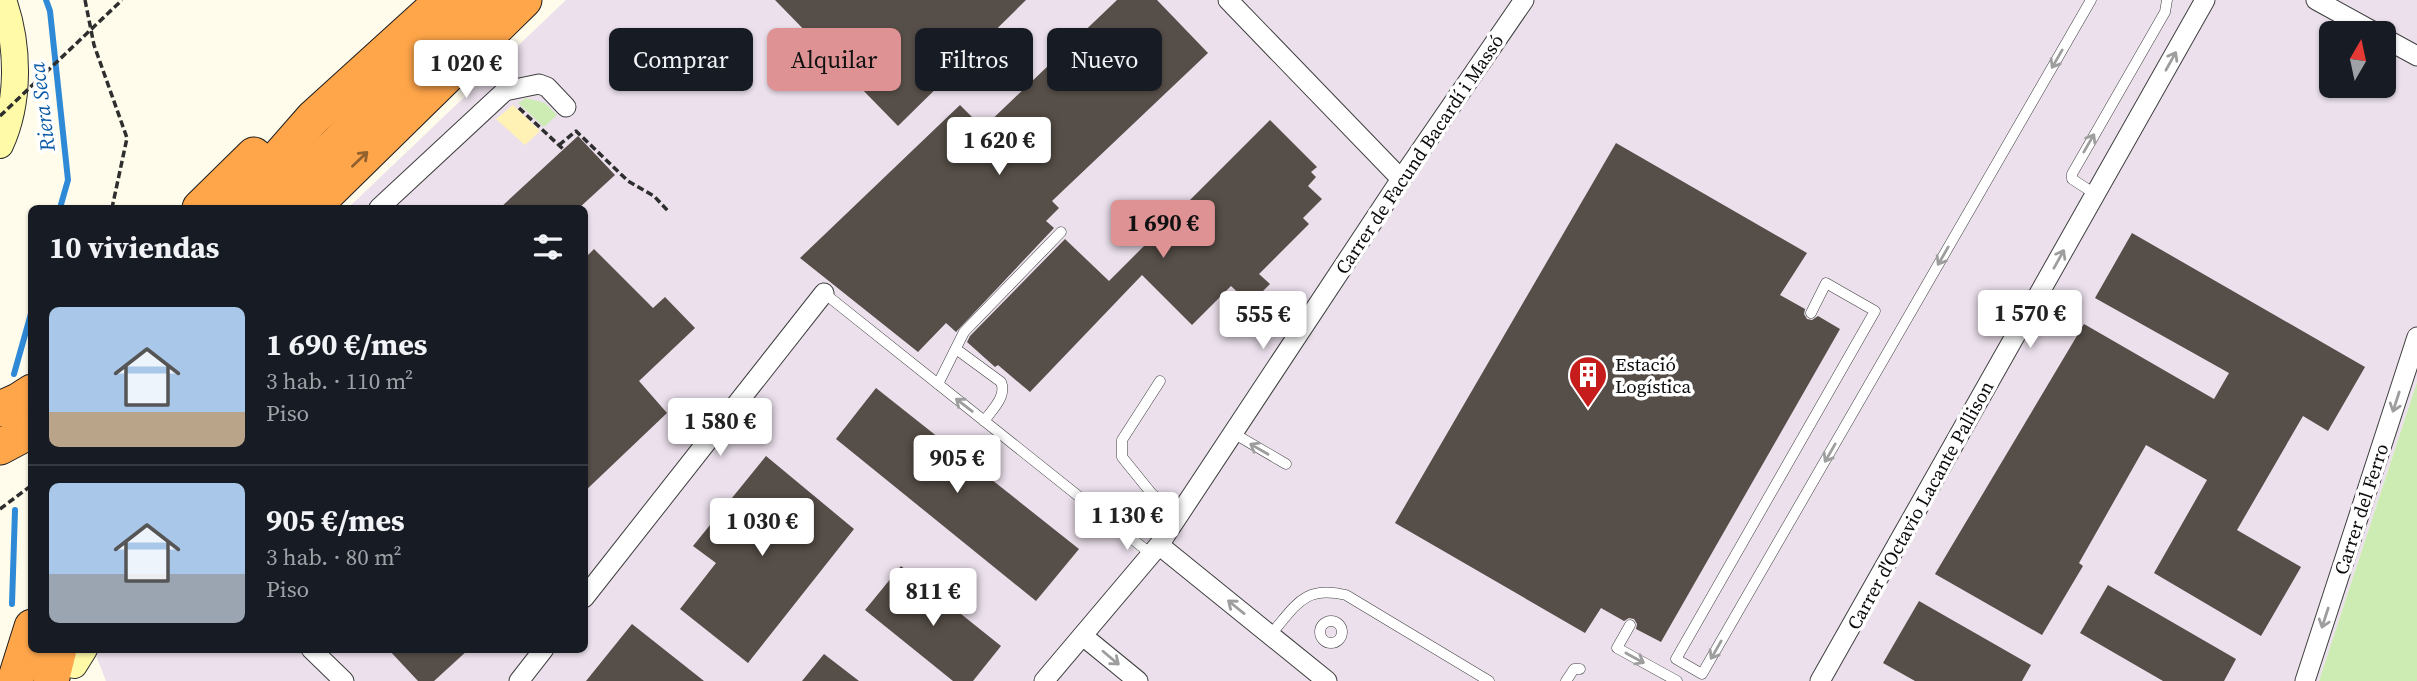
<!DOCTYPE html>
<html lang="es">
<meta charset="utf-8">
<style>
body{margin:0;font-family:"Source Serif 4",serif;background:#242831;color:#f1f3f6;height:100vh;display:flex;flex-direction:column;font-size:26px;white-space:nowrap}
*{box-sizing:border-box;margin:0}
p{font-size:23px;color:#9ea1a6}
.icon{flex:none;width:38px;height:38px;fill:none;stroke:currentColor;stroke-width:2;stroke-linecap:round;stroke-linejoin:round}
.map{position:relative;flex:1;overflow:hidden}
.details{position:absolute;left:28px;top:205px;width:560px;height:448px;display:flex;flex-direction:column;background:#171b24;border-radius:10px;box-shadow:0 2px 5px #0004}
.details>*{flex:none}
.top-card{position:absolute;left:609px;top:28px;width:665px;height:63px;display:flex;gap:14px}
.needle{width:46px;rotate:9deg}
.fabs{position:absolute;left:2319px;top:21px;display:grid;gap:14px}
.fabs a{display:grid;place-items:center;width:77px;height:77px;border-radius:10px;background:#171b24;box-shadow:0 2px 5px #0004;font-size:35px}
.price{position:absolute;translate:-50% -60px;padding:0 16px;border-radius:7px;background:#fff;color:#222;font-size:23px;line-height:46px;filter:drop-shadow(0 2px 4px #0008)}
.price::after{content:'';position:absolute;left:50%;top:42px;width:21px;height:16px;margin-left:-10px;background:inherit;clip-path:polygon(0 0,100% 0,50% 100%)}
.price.active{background:#de9293;color:#111}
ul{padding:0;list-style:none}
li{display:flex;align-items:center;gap:21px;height:175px;padding:0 21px}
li+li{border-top:2px solid #363941}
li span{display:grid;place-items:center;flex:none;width:196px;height:140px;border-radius:10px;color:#555}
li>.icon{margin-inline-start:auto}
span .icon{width:84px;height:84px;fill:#fffc;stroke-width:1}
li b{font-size:30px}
h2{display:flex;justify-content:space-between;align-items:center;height:84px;padding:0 21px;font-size:30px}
.pill{padding:0 24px;border-radius:10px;background:#171b24;box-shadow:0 2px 5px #0004;font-size:24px;line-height:63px}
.pill.active{background:#de9293;color:#111}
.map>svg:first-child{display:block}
</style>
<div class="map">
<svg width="2417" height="681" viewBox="0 0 2417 681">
<rect width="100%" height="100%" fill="#fffcec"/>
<!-- industrial -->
<path fill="#ebe0ec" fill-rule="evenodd" d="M 566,0 L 2417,0 L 2417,382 L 2319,681 L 106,681 L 95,653 L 96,649 L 584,649 L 584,208 L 348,208 ZM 2331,33 L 2384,33 L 2384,86 L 2331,86 Z"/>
<!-- green -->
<g fill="#cdecb3">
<path d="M 526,98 L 545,103 L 557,115 L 544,127 L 518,103 Z"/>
<path d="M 2417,382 L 2417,681 L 2319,681 Z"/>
</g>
<!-- sand -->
<path fill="#fff2b4" d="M 513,105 L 540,131 L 525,145 L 496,119 Z"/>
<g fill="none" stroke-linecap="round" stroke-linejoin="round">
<!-- stream -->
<g stroke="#2e8ad7" stroke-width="6">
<path d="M 46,0 L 50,11 L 68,180 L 60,208"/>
<path d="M 14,374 L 32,310"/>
<path d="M 12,604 L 15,510"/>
</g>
</g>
<!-- building -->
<g fill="#564e48">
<path d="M 775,0 L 1026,0 L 898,126 Z"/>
<path d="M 1117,0 L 1157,0 L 1208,53 L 1052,201 L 1059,208 L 1046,221 L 1054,228 L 956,332 L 946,323 L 918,352 L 800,258 L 960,105 L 983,128 Z"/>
<path d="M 1270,120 L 1317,167 L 1311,172 L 1316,177 L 1308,186 L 1322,199 L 1303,218 L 1309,224 L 1259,274 L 1270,284 L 1250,304 L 1231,286 L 1192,325 L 1142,275 L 1030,392 L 998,365 L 995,367 L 967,342 L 970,336 L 1065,239 L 1109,281 Z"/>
<path d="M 578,136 L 615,175 L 579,208 L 500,208 Z"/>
<path d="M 1616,143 L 1807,253 L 1780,295 L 1805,309 L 1804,314 L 1807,319 L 1812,320 L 1818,316 L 1840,329 L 1661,642 L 1636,629 L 1637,624 L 1634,619 L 1629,618 L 1624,621 L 1601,608 L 1585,633 L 1395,523 Z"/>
<path d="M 2132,233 L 2365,367 L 2328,431 L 2303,416 L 2237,530 L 2301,567 L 2261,636 L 2154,573 L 2207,480 L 2146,445 L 2079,563 L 2083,566 L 2042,635 L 1935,574 L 2084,324 L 2214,399 L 2229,373 L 2095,298 Z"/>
<path d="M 594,249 L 653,308 L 665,297 L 695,328 L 639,381 L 667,413 L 584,492 L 584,259 Z"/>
<path d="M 876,388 L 1079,549 L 1036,601 L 836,439 Z"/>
<path d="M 766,456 L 854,529 L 748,663 L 680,609 L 716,563 L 693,546 Z"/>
<path d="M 901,566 L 1001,646 L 973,681 L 953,681 L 865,610 Z"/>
<path d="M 2108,585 L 2236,659 L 2224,681 L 2163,681 L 2080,633 Z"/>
<path d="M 1919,601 L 2031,665 L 2022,681 L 1915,681 L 1883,663 Z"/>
<path d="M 632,624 L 704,681 L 586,681 Z"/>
<path d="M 388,649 L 469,649 L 434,681 L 418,681 Z"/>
<path d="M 824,654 L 859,681 L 802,681 Z"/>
</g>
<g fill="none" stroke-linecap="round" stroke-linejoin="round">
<defs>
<g id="lane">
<path d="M 2095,194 L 2072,179 L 2072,174 L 2165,12 L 2167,0"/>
<path d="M 824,293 L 1151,554"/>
<path d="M 1811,313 L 1826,283 L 1875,311 L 1676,659 L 1702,674 L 2091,0"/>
<path d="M 956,349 L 1001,382 C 1007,396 993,409 984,421"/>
<path d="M 1160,381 L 1122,440 L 1122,457 L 1152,494 L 1180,513"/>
<path d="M 938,384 L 964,332 L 1061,232"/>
<path d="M 1233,433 L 1286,464"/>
<circle cx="1331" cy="632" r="11"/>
<path d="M 1630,625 L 1617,648 L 1677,681"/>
<path d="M 1270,635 C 1296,606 1303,585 1346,595 L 1489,681"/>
<path d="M 1566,681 L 1574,669 L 1580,669"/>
</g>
<g id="street">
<path d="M 1228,0 L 1401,179"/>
<path d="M 2316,0 L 2376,33"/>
<path d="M 2384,38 L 2417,56"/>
<path d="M 379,208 L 505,91 L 539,84 L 547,87 L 566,107"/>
<path d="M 1159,545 L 1327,681"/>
<path d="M 584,598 L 824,293"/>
<path d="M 1083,636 L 1138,681"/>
<path d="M 311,649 L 344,681"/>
<path d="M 519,681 L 544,649"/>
<path d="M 1044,681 L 1159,545 L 1401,179 L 1524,0"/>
<path d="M 1820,681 L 2205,0"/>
<path d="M 2305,681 L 2417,337"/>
</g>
<g id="secondary">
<path d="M 0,145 C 20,102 19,45 3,0"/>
<path d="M 74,665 L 84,649"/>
</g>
<g id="highway">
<path d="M 200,208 L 254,155"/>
<path d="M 234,208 L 313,118 L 443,0"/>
<path d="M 274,208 L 422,57 L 482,0"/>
<path d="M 312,208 L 524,0"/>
<path d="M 0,409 L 18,401 L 32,392"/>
<path d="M 0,447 L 32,430"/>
<path d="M 15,681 L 32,627"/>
<path d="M 51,681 L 59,649"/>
</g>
</defs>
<!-- lane casing -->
<use href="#lane" stroke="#3f3f3f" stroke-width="11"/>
<!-- street casing -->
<use href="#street" stroke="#3f3f3f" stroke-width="21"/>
<!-- secondary casing -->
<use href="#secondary" stroke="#2e2e2e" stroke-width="28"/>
<!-- highway casing -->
<use href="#highway" stroke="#1d1d1d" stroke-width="37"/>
<!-- path -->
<g stroke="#2e2e2e" stroke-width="3.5" stroke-dasharray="7 3.5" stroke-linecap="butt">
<path d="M 85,0 L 94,45 L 127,138 L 112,208"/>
<path d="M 519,108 L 563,149"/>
<path d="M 559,145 L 576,131 L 628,181 L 654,196 L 669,212"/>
<path d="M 0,509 L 32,485"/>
</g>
<!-- lane -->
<use href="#lane" stroke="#fff" stroke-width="10"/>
<!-- street -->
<use href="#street" stroke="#fff" stroke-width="19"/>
<!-- secondary -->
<use href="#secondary" stroke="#fffaa7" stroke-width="26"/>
<!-- highway -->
<use href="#highway" stroke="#ffa64a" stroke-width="35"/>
<!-- path-bridge -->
<path stroke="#2e2e2e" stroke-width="3.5" stroke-dasharray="7 3.5" stroke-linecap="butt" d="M 0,116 L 122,0"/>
</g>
<!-- one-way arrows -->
<defs><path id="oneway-shaft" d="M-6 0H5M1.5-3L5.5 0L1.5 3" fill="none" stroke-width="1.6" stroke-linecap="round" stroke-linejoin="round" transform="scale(1.75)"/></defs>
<g stroke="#9e9e9e">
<use href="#oneway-shaft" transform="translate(2057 59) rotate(120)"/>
<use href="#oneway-shaft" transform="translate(2171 61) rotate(-61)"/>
<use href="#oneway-shaft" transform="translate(2089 143) rotate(-60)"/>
<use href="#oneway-shaft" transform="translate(1943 256) rotate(120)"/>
<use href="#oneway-shaft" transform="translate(2059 259) rotate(-61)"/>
<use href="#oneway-shaft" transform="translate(2396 402) rotate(108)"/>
<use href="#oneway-shaft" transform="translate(964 405) rotate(-142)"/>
<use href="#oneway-shaft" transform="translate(1259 449) rotate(-150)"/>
<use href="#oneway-shaft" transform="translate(1830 453) rotate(120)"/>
<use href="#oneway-shaft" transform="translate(1236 607) rotate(-141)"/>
<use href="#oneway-shaft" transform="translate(2325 618) rotate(108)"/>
<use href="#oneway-shaft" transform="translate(1716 650) rotate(120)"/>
<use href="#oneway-shaft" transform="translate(1111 658) rotate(40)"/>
<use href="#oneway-shaft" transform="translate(1635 658) rotate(29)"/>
</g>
<use stroke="#92612e" href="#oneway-shaft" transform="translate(360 159) rotate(-44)"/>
<!-- icons -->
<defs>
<symbol id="building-pin" viewBox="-11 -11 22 30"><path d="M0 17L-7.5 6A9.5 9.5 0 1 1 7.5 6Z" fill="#c61c1b" stroke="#fff"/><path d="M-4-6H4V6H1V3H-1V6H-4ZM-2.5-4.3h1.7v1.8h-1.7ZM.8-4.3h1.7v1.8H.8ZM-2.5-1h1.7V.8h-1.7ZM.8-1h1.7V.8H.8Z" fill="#fff"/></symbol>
</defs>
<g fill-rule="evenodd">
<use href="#building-pin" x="1566" y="353" width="44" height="60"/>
</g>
<g text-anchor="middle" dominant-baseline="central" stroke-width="7" stroke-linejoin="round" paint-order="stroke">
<!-- street labels -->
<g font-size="19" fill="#0c0c0c" stroke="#fff">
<text transform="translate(1419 154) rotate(-56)">Carrer de Facund Bacardí i Massó</text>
<text transform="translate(1920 505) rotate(-61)">Carrer d'Octavio Lacante Pallison</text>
<text transform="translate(2361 509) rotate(-72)">Carrer del Ferro</text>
</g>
<!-- poi labels -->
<g font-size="19" fill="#0c0c0c" stroke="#fff" text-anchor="start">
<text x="1615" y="364">Estació<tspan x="1615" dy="22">Logística</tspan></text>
</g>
<!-- water labels -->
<g font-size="21" font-style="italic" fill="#0d5ba6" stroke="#fff">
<text transform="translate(42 107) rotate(-97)">Riera Seca</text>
</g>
</g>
</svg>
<div class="fabs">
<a><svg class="needle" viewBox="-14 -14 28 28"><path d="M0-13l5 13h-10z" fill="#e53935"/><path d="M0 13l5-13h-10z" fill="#9ea1a6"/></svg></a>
</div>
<b class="price" style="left:466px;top:100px">1 020 €</b>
<b class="price" style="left:999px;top:177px">1 620 €</b>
<b class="price active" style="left:1163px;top:260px">1 690 €</b>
<b class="price" style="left:2030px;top:350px">1 570 €</b>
<b class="price" style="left:1263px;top:351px">555 €</b>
<b class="price" style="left:720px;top:458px">1 580 €</b>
<b class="price" style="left:957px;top:495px">905 €</b>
<b class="price" style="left:1127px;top:552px">1 130 €</b>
<b class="price" style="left:762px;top:558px">1 030 €</b>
<b class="price" style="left:933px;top:628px">811 €</b>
<div class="top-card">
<a class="pill">Comprar</a>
<a class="pill active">Alquilar</a>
<a class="pill">Filtros</a>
<a class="pill">Nuevo</a>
</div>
<section class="details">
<h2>10 viviendas<svg class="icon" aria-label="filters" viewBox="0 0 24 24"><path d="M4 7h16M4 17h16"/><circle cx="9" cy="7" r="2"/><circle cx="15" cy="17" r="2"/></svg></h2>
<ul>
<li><span style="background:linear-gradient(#a9c7e8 75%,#b9a48a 0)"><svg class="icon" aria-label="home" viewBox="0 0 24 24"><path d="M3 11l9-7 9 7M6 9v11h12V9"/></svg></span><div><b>1 690 €/mes</b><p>3 hab. · 110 m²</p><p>Piso</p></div></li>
<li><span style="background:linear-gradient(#a9c7e8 65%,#9aa5b1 0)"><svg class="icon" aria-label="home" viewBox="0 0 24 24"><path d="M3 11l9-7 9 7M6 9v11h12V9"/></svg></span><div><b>905 €/mes</b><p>3 hab. · 80 m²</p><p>Piso</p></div></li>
</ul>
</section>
</div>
